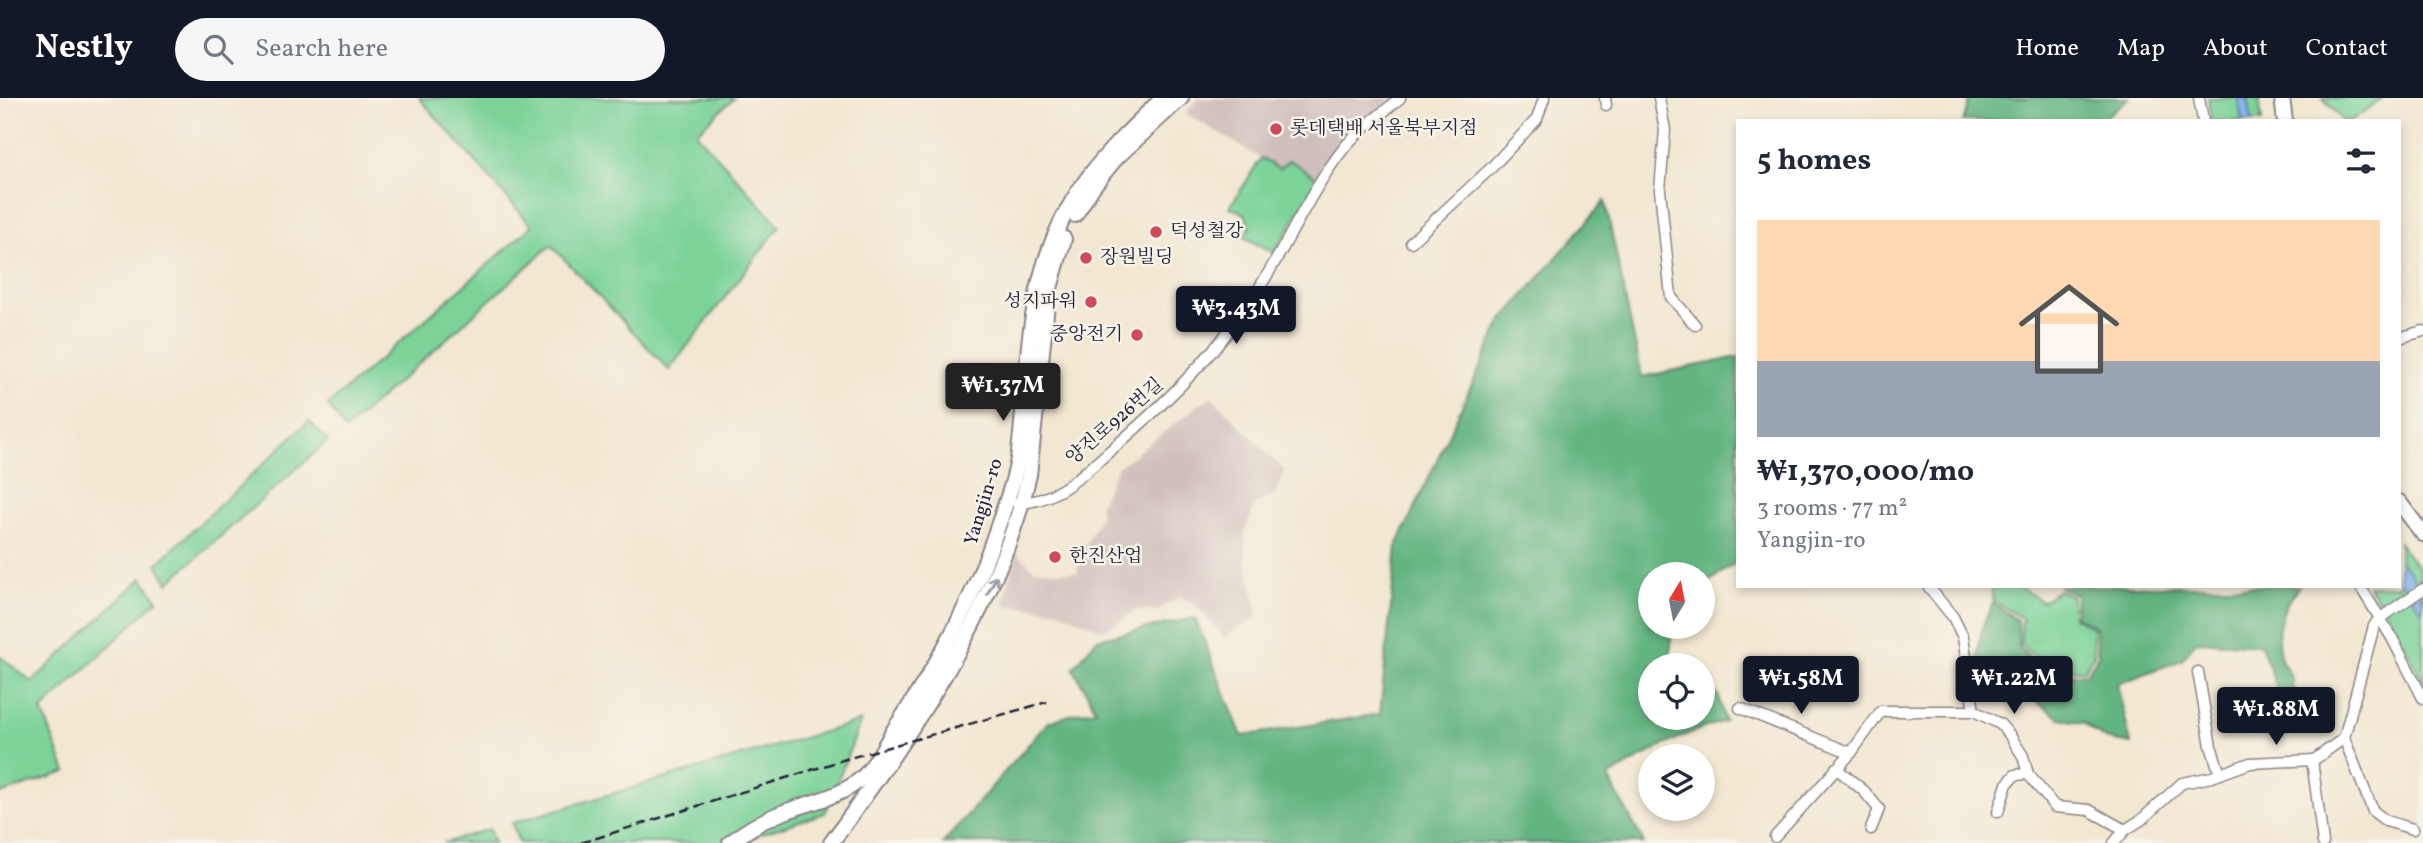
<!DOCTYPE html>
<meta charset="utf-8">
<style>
body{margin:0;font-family:Vollkorn,"Noto Serif KR",serif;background:#f6f6f7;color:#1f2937;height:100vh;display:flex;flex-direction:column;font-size:26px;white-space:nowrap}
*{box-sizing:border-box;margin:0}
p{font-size:23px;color:#747a83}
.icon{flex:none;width:38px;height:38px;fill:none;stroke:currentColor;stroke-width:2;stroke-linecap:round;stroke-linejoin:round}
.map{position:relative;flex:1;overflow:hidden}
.panel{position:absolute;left:1736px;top:21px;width:665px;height:469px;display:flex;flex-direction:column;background:#fff;border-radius:0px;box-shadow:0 4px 10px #0003}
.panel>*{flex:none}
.needle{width:46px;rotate:10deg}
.tools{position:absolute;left:1638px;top:464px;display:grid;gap:14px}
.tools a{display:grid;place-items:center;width:77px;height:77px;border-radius:50%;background:#fff;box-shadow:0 4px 10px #0003;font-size:35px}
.price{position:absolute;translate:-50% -60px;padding:0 16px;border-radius:7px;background:#111827;color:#fff;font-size:23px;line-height:46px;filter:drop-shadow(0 2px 4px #0008)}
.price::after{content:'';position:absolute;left:50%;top:42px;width:21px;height:16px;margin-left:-10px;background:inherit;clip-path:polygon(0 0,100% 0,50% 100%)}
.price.selected{background:#222;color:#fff}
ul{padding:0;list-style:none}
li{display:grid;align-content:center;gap:14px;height:371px;padding:0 21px}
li+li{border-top:2px solid #e0e1e3}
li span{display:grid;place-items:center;height:217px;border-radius:0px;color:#555}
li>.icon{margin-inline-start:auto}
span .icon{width:126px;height:126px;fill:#fffc;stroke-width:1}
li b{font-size:30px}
h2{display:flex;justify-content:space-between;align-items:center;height:84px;padding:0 21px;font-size:30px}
header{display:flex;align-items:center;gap:42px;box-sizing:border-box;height:98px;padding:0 35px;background:#111827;color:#fff}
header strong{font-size:33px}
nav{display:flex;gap:38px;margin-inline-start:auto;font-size:24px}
.search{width:490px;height:63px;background:#f6f6f7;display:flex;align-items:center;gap:18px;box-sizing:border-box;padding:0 24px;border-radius:38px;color:#747a83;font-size:26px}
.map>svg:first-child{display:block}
</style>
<header>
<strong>Nestly</strong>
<div class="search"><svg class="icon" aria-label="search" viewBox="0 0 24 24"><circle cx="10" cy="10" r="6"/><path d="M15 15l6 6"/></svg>Search here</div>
<nav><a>Home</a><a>Map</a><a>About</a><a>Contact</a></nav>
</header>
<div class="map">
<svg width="2423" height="745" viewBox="0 0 2423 745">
<rect width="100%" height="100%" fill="#f7f3e8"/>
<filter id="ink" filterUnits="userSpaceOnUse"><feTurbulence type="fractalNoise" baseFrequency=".0143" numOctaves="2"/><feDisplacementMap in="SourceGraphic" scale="14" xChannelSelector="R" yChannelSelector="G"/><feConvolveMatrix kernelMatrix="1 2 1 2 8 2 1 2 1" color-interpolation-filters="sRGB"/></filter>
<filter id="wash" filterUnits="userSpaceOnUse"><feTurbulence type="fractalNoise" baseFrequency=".00686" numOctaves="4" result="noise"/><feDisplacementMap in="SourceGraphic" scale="28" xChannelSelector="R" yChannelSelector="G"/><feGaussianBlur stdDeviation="1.57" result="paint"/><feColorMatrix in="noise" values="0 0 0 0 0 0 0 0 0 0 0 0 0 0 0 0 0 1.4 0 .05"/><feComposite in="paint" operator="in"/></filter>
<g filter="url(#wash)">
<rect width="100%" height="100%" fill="#f2e7d0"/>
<!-- industrial -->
<g fill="#d0c0bc">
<path d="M 1199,0 L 1393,0 L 1344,41 L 1319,81 L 1279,71 L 1185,15 Z"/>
<path d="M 1211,298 L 1285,373 L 1275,396 L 1254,408 L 1245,434 L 1246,464 L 1259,520 L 1236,531 L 1225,541 L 1194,505 L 1179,499 L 1157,513 L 1136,512 L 1116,526 L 1102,532 L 1059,513 L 1003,507 L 1017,455 L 1034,471 L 1077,475 L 1080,459 L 1101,416 L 1099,408 L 1117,370 Z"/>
</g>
<!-- green -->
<g fill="#7bd398" stroke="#4e7a6a" stroke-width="2">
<path d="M 419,0 L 734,0 L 696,35 L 780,128 L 669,272 L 551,147 L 345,332 L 328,307 L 532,128 Z"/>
<path d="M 2208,0 L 2259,0 L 2262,23 L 2211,23 Z"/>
<path d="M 2323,0 L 2384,0 L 2350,23 L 2343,23 Z"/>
<path d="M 1261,60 L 1279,71 L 1289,62 L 1319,81 L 1274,155 L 1244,139 L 1250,129 L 1245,116 L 1230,109 Z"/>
<path d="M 309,323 L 328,343 L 168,485 L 157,466 Z"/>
<path d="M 2399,445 L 2418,470 L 2420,482 L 2423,485 L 2423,585 C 2407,551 2392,517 2368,488 L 2399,488 Z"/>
<path d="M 142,480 L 158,502 L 42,612 L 66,674 L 0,696 L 0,558 L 32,584 Z"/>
<path d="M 1991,488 L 2017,488 L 2042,503 L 2059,492 L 2072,498 L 2073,519 L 2093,530 L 2094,557 L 2084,572 C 2053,572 2042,570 2021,546 L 2022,521 L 1993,502 Z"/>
<path d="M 861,623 L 825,715 L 733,745 L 519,745 L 512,725 Z"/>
<path d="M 489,731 L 494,745 L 443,745 Z"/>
</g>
<!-- forest -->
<g fill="#64b580" stroke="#436c5e" stroke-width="2">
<path d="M 1970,0 L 2129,0 L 2100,23 L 1963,23 Z"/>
<path d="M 1605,103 L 1642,279 L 1738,259 L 1738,463 L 1703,488 L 1703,476 L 1650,476 L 1650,528 L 1683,529 L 1671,536 L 1671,567 L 1650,567 L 1650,620 L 1703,620 L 1703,588 L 1718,597 L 1725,623 C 1683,634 1645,657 1608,679 L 1644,745 L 943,745 L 1048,624 L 1076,615 L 1096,612 L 1073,570 L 1097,541 L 1195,520 L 1242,638 L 1380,616 L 1397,448 L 1501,224 Z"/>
<path d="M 2058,488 L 2299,488 C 2282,507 2273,536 2281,561 C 2283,566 2288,571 2290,576 C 2296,587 2291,603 2285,613 L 2261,547 L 2195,543 L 2182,562 L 2117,586 L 2131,646 L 2105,641 L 2083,625 L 2060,620 L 2030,599 L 1995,589 L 1978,588 C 1977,556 1977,534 1993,505 L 2018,523 L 2019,548 L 2033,565 L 2054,577 L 2086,576 L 2098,558 L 2096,529 L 2076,519 L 2076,496 Z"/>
</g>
<!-- water -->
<g fill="#81b3ed" stroke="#526a94" stroke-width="2">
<path d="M 2238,0 L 2248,0 L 2252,23 L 2242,23 Z"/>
<path d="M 2399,463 C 2415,476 2423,495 2423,515 L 2404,487 L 2399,484 Z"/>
</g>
</g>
<g filter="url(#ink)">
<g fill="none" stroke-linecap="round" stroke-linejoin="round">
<defs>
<g id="street">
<path d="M 1605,0 L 1606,7"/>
<path d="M 1659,0 L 1665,32 L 1660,92 L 1671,199 L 1695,227"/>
<path d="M 2199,0 L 2203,23"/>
<path d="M 1411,144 L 1490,71 L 1537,21 L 1544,0"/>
<path d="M 2399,240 L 2423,233"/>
<path d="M 1017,405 C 1053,405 1079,380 1104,358 C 1158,312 1210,263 1250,204 C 1284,155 1307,97 1344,50 C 1359,31 1382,16 1400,0"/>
<path d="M 1928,488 L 1953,519 L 1963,539 L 1974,613 L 2000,626 L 2009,636 L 2023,658 L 2028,676 L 2055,709 L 2089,712 L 2125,732"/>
<path d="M 2360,488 L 2392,540 L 2423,600"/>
<path d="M 2198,574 L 2211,648 L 2220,676"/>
<path d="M 1740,610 L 1851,655"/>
<path d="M 2344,640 L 2373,713 L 2386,723 L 2413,731"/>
<path d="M 2312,662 L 2323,745"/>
<path d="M 1836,670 L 1864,693 L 1879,711 L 1871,731"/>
<path d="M 1998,714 L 2007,686 L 2015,677 L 2028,676"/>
<path d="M 1775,739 L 1851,655 L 1881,613 L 1974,613"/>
<path d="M 2114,745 L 2125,732 L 2141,722 L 2182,685 L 2212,679 L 2250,665 L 2314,662 L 2344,640 L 2374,528 L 2379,521 L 2423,491"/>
</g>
<g id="secondary">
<path d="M 2282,0 L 2285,23"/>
<path d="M 1075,117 L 1094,87 L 1116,60 L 1181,0"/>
<path d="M 2399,404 L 2423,436"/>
<path d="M 730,745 C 747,731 769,719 790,712 C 815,703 842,698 862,680 C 875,668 885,647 894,632 C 938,566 975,500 999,425 C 1007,402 1016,378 1019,354 C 1027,288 1026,219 1048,156 C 1072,86 1112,49 1163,0"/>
<path d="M 831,745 C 911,635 998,512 1029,377 L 1048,197 L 1064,141"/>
</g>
</defs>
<!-- street casing -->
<use href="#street" stroke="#8a8486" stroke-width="13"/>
<!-- secondary casing -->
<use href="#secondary" stroke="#8a8486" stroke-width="18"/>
<!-- street -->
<use href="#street" stroke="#fff" stroke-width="10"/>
<!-- secondary -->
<use href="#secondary" stroke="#fff" stroke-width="14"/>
<!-- rail -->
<path stroke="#22223b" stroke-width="2.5" stroke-dasharray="10 5" stroke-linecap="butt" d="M 581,745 L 846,661 L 1047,604"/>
</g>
<!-- one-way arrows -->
<defs><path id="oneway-shaft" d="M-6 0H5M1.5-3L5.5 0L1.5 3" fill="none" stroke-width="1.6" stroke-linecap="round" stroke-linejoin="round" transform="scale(1.75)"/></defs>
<use stroke="#9c9ca7" href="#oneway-shaft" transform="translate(992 487) rotate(-62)"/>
</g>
<!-- markers -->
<g fill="#d1495b" stroke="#f7f3e8" stroke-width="2.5">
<circle cx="1276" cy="31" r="7"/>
<circle cx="1156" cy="134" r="7"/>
<circle cx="1086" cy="160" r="7"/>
<circle cx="1091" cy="204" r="7"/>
<circle cx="1137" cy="237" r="7"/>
<circle cx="1055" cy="459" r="7"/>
</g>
<g text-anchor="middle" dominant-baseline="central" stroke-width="5" stroke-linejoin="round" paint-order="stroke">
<!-- poi labels -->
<g font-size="19" fill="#22223b" stroke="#f7f3e8" text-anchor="start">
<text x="1290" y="31">롯데택배 서울북부지점</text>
<text x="1170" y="134">덕성철강</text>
<text x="1100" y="160">장원빌딩</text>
<text x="1077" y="204" text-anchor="end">성지파워</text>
<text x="1123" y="237" text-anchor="end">중앙전기</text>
<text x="1069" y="459">한진산업</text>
</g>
<!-- street labels -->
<g font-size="19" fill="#22223b" stroke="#f7f3e8">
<text transform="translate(1115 324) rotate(-41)">양진로926번길</text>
<text transform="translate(984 404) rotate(-73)">Yangjin-ro</text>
</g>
</g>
</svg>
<div class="tools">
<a><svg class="needle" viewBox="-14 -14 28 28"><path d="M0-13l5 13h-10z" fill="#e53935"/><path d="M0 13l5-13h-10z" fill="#747a83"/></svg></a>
<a><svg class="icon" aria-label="locate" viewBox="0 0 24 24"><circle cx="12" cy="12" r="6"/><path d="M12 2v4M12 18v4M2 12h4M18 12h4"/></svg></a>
<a><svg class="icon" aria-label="layers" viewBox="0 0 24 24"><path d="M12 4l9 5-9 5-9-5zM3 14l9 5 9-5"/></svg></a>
</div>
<b class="price" style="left:1236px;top:248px">₩3.43M</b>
<b class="price selected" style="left:1003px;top:325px">₩1.37M</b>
<b class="price" style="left:1801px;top:618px">₩1.58M</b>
<b class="price" style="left:2014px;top:618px">₩1.22M</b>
<b class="price" style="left:2276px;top:649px">₩1.88M</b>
<section class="panel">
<h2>5 homes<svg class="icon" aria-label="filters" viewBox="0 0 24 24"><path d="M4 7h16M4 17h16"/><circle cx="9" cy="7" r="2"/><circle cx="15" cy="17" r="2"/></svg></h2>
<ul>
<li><span style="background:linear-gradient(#ffd9b3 65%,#9aa5b1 0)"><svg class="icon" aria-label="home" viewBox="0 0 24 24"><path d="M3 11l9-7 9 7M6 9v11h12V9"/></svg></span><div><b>₩1,370,000/mo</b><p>3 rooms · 77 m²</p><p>Yangjin-ro</p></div></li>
</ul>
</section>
</div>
